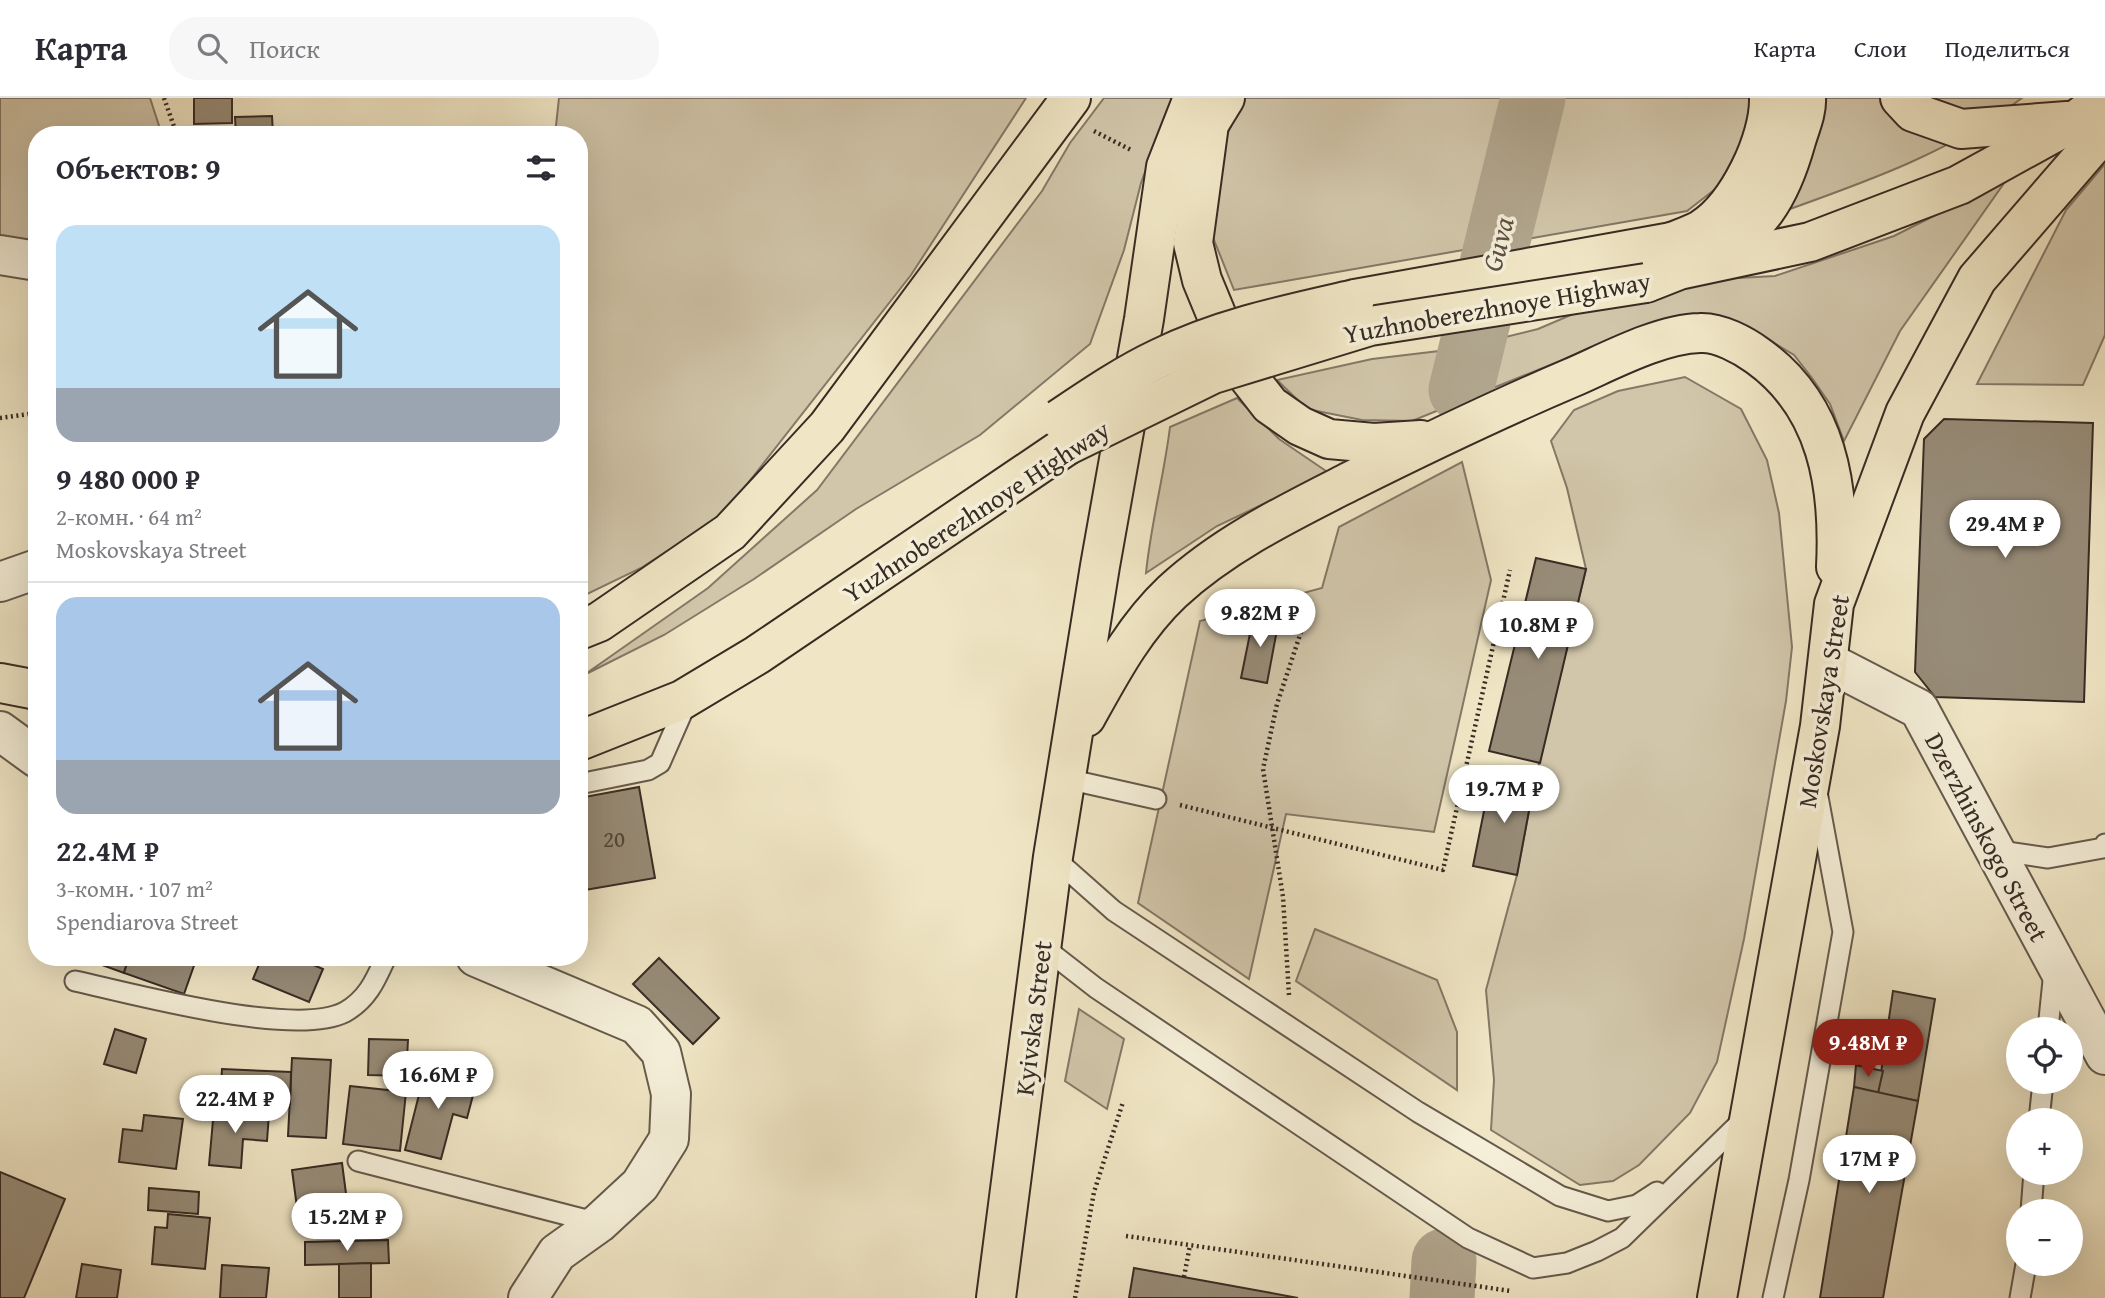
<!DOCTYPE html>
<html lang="ru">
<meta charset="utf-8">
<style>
body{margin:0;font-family:"Gentium Book Plus",serif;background:#f7f7f7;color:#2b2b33;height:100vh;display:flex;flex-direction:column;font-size:26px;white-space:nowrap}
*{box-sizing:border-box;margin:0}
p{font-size:23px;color:#7c7c81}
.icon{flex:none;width:38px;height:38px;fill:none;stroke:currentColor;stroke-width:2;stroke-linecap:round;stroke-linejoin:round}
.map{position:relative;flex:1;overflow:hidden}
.drawer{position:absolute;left:28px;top:28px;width:560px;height:840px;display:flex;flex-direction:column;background:#fff;border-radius:28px;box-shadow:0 7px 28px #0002}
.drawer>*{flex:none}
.fabs{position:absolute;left:2006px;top:919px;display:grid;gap:14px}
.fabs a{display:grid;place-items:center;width:77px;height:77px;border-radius:50%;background:#fff;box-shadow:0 7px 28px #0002;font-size:35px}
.price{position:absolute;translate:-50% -60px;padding:0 16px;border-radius:24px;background:#fff;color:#222;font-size:23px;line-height:46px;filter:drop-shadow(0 2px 4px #0008)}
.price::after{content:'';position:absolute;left:50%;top:42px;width:21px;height:16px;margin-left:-10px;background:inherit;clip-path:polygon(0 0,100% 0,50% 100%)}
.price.active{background:#8f2418;color:#fff}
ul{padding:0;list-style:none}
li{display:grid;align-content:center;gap:14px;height:371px;padding:0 28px}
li+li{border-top:2px solid #e1e1e2}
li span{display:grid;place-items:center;height:217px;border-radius:21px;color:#555}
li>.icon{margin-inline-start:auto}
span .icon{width:126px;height:126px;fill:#fffc;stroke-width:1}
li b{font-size:30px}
h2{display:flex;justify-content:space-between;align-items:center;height:84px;padding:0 28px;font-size:30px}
header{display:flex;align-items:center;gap:42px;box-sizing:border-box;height:98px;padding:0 35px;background:#fff;border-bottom:2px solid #e1e1e2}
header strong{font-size:33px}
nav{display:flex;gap:38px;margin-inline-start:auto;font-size:24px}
.search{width:490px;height:63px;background:#f7f7f7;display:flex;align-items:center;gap:18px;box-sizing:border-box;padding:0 24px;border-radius:28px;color:#7c7c81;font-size:26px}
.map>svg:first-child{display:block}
</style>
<header>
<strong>Карта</strong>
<div class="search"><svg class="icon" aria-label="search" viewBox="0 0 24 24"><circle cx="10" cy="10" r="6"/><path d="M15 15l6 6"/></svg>Поиск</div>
<nav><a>Карта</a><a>Слои</a><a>Поделиться</a></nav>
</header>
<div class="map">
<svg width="2105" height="1200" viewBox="0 0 2105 1200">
<rect width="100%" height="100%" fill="#f0e6c5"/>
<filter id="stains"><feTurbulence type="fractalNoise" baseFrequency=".00286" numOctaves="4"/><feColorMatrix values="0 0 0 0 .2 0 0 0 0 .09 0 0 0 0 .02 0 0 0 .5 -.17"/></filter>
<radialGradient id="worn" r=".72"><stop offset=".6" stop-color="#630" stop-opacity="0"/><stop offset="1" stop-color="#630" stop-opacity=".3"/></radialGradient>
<!-- green -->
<g fill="#d1c6aa" stroke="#847867" stroke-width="2">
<path d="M 0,0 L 150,0 L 162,37 L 37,37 L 37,148 L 0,143 Z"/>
<path d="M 559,0 L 1026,0 L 911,177 L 723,417 L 641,470 L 579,500 L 579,37 L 555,37 Z"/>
<path d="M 1104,0 L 1191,0 L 1159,36 L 1141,85 L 1124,152 L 1090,246 L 980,337 L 856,411 L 754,481 L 664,537 L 584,577 L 708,490 L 817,392 L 1042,93 L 1070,45 Z"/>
<path d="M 1244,0 L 1758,0 L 1727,82 L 1687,113 L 1234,192 L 1212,137 L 1225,41 Z"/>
<path d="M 1826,0 L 2022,0 C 1952,53 1871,82 1790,111 L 1819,36 Z"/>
<path d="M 2105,66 L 2105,237 L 2083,287 L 1977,286 L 2066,112 Z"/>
<path d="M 2007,81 L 1900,233 L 1844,343 L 1830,306 L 1812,280 L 1794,257 L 1767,241 L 1631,234 L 1412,323 L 1362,322 L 1307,311 L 1277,282 L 1372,261 L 1456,251 L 1538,231 L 1646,185 L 1775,178 L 1894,138 Z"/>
<path d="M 1685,279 L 1741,311 L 1767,362 L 1779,415 L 1792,549 L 1786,603 L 1744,841 L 1717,964 L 1690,1015 L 1639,1067 L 1613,1083 L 1580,1087 L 1491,1032 L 1494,982 L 1486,892 L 1517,777 L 1534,686 L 1586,471 L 1567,390 L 1551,343 L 1574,312 L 1618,293 Z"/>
<path d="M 1237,300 L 1279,341 L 1329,375 L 1217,428 L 1146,475 C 1151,425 1164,378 1170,329 Z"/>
<path d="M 1462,364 L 1491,482 L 1434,734 L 1286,716 L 1249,881 L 1138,805 L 1200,523 L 1322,490 L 1339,429 Z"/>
<path d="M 1315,831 L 1437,882 L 1457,934 L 1457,992 L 1296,883 Z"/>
<path d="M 1079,911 L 1124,941 L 1107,1011 L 1065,983 Z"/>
</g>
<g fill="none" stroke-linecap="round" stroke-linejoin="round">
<!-- river -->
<g stroke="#b1a68e" stroke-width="65">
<path d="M 1461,292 L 1533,0"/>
<path d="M 1442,1200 L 1444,1163"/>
</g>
</g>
<!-- building -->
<g fill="#978c78" stroke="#372b24" stroke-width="2">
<path d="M 194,0 L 232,0 L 232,25 L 194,26 Z"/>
<path d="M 272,18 L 273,37 L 236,37 L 235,19 Z"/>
<path d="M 1944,321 L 2093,325 L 2084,604 L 1935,599 L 1915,574 L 1924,341 Z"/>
<path d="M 1536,460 L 1586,471 L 1540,665 L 1489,653 Z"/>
<path d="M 1254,516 L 1279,521 L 1267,585 L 1241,580 Z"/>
<path d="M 1491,678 L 1534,686 L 1517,777 L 1473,768 Z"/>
<path d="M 639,689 L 655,780 L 579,793 L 579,700 Z"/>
<path d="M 80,859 L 129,859 L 124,875 Z"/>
<path d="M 129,859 L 197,859 L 184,896 L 124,875 Z"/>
<path d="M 262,859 L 295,859 L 323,871 L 309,904 L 253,881 Z"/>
<path d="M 659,860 L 719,920 L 693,946 L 633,886 Z"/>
<path d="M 1893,893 L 1935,901 L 1918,1003 L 1878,995 Z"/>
<path d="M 115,931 L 146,941 L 136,975 L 104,966 Z"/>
<path d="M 369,941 L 408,942 L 406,978 L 368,977 Z"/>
<path d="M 292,960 L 331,962 L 326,1040 L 288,1038 Z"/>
<path d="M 1856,967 L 1883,973 L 1878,995 L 1854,989 Z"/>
<path d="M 426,969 L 477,982 L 467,1020 L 453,1016 L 441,1061 L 405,1052 Z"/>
<path d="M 222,971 L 291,974 L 290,1006 L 220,1001 Z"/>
<path d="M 350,988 L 406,994 L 400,1053 L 343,1046 Z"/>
<path d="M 1854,989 L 1918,1003 L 1883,1200 L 1820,1200 Z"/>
<path d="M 214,1011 L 269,1016 L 267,1043 L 243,1041 L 241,1070 L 209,1067 Z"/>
<path d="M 144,1017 L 183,1021 L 176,1071 L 119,1064 L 123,1031 L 142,1033 Z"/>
<path d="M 342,1065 L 350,1126 L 300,1132 L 292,1072 Z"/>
<path d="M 0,1074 L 65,1101 L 24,1200 L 0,1200 Z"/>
<path d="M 149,1090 L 199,1094 L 198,1116 L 148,1112 Z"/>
<path d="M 168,1116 L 210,1120 L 205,1171 L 152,1166 L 155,1129 L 167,1130 Z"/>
<path d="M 388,1142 L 389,1165 L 305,1167 L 305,1144 Z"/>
<path d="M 371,1165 L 371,1200 L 339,1200 L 339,1166 Z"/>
<path d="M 82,1166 L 121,1172 L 117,1200 L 76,1200 Z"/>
<path d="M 222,1167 L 269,1170 L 266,1200 L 220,1200 Z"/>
<path d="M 1134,1170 L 1266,1194 L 1298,1200 L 1129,1200 Z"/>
</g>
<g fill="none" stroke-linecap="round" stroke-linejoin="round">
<defs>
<g id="service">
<path d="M 1067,681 L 1156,701"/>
<path d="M 579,686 L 648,672 L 660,665 L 689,599"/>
<path d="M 1993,752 L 2048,760 L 2103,750 L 2105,746"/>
<path d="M 1053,759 L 1114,813 L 1418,1014 L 1560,1098 L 1608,1113 L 1637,1107 L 1657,1094"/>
<path d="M 1042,848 L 1096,890 L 1468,1140 L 1533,1170 L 1567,1165 L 1597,1153 L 1622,1140 L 1746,1019"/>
<path d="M 75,883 C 134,896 295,940 345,914 C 368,901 376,881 386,859"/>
<path d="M 2048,931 L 2054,873"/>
<path d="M 2039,1022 L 2043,984"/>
<path d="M 358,1063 L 598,1125"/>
<path d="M 2031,1113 L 2034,1074"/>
<path d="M 1773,1200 L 1799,1082 L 1843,834 L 1818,699"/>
<path d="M 2020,1200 L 2026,1166"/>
</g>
<g id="minor">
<path d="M 0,633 L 37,660"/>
<path d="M 476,859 L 637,927 L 661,954 L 671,996 L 669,1041 L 640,1087 L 599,1125 L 557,1155 L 528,1200"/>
</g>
<g id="tertiary">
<path d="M 0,157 L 37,163"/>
<path d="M 0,484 L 37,471"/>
<path d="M 1828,564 L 1919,611 L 2105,957"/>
</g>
<g id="primary">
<path d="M 1225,0 L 1209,26 L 1193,145 L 1202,182 L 1235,262 L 1270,307 L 1300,328 L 1329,341 L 1374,345 L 1421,342"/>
<path d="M 1672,144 C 1682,140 1693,136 1702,131 C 1738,108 1770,41 1769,0"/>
<path d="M 1086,619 C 1111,574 1134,530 1172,494 C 1224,446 1288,415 1351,383 C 1423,347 1496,312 1571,280 C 1608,264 1659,236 1700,235 C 1719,234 1743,247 1758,258 C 1828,308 1840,389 1836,469"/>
<path d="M 996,1200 L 1053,759 L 1100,468 L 1144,221 L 1166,69 L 1193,0"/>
<path d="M 1717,1200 L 1820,628 L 1834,506 L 1905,315 L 1977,181 L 2105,33"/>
</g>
<g id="trunk">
<path d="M 1900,0 L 1913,14 L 1961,31 L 2067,23"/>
<path d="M 1706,160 C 1760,134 1781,97 1796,43 C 1800,29 1807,14 1806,0"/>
<path d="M 1646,185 L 1679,172 L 1810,144 L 1959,87 L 2075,23 L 2105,0"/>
<path d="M 1355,201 L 1672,144"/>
<path d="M 579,532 L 599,524 L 730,434 L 827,329 L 1071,0"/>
<path d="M 0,585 L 37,592"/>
<path d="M 579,643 L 682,602 L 757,557 L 1066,348"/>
</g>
</defs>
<!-- service casing -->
<use href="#service" stroke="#655a4c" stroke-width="23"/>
<!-- minor casing -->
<use href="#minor" stroke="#655a4c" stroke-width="42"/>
<!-- tertiary casing -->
<use href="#tertiary" stroke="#655a4c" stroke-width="42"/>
<!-- primary casing -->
<use href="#primary" stroke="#372b24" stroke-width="42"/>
<!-- trunk casing -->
<use href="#trunk" stroke="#372b24" stroke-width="42"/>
<!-- path -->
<g stroke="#372b24" stroke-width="4.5" stroke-dasharray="2 3.5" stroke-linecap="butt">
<path d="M 164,0 L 177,37"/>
<path d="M 1094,33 L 1133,53"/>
<path d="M 0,320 L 37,315"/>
<path d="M 1180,707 L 1443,772 L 1510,472"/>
<path d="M 1289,897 L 1283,799 L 1263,671 L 1277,606 L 1311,504"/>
<path d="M 1126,1138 L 1511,1193"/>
<path d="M 1184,1179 L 1190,1147"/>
<path d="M 1075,1200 L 1094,1094 L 1123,1004"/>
</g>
<!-- service -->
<use href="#service" stroke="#f5efd9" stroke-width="19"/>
<!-- minor -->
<use href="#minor" stroke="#f5efd9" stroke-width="38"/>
<!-- tertiary -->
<use href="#tertiary" stroke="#f5efd9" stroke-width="38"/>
<!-- primary -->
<use href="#primary" stroke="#f0e6c5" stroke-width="38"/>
<!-- trunk -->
<use href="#trunk" stroke="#f0e6c5" stroke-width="38"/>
<defs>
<g id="trunk-bridge">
<path d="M 1059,321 C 1092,299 1124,277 1160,260 C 1221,230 1289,216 1355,201"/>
<path d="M 1066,348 L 1213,276 L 1370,228 L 1646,185"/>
</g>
</defs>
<!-- trunk-bridge casing -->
<use href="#trunk-bridge" stroke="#372b24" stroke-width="42" stroke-linecap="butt"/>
<!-- trunk-bridge -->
<use href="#trunk-bridge" stroke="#f0e6c5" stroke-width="38"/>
</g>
<g text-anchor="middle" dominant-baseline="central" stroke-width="7" stroke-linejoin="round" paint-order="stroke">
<!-- number labels -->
<g font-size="23" fill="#4f4339">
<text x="614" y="740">20</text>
</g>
<!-- street labels -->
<g font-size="26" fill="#372b24" stroke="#f5efd9">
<text transform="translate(1497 209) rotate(-10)">Yuzhnoberezhnoye Highway</text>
<text transform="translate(976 413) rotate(-33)">Yuzhnoberezhnoye Highway</text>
<text transform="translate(1823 603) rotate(-81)">Moskovskaya Street</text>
<text transform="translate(1987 739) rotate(62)">Dzerzhinskogo Street</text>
<text transform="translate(1033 920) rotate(-83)">Kyivska Street</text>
</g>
<!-- water labels -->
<g font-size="28" font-style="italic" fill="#5c5044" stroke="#f5efd9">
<text transform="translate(1497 146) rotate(-76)">Guva</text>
</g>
</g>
<rect width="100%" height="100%" filter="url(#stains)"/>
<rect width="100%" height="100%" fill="url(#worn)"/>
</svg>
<div class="fabs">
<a><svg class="icon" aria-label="locate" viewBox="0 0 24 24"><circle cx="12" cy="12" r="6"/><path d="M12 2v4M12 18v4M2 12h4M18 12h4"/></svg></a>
<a>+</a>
<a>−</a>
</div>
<b class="price" style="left:2005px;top:462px">29.4M ₽</b>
<b class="price" style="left:1260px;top:551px">9.82M ₽</b>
<b class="price" style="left:1538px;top:563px">10.8M ₽</b>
<b class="price" style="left:1504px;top:727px">19.7M ₽</b>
<b class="price active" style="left:1868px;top:981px">9.48M ₽</b>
<b class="price" style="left:438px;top:1013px">16.6M ₽</b>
<b class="price" style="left:235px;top:1037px">22.4M ₽</b>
<b class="price" style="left:1869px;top:1097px">17M ₽</b>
<b class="price" style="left:347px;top:1155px">15.2M ₽</b>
<section class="drawer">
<h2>Объектов: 9<svg class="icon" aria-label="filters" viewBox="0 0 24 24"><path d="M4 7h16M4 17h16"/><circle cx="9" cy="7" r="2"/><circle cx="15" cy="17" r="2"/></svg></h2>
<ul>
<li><span style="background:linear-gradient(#bfe0f5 75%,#9aa5b1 0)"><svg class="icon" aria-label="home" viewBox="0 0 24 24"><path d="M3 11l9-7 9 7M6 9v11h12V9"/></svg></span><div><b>9 480 000 ₽</b><p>2-комн. · 64 m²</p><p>Moskovskaya Street</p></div></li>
<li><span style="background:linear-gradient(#a9c7e8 75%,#9aa5b1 0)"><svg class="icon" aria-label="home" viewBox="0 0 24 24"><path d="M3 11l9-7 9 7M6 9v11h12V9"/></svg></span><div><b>22.4M ₽</b><p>3-комн. · 107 m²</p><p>Spendiarova Street</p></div></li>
</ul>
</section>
</div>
